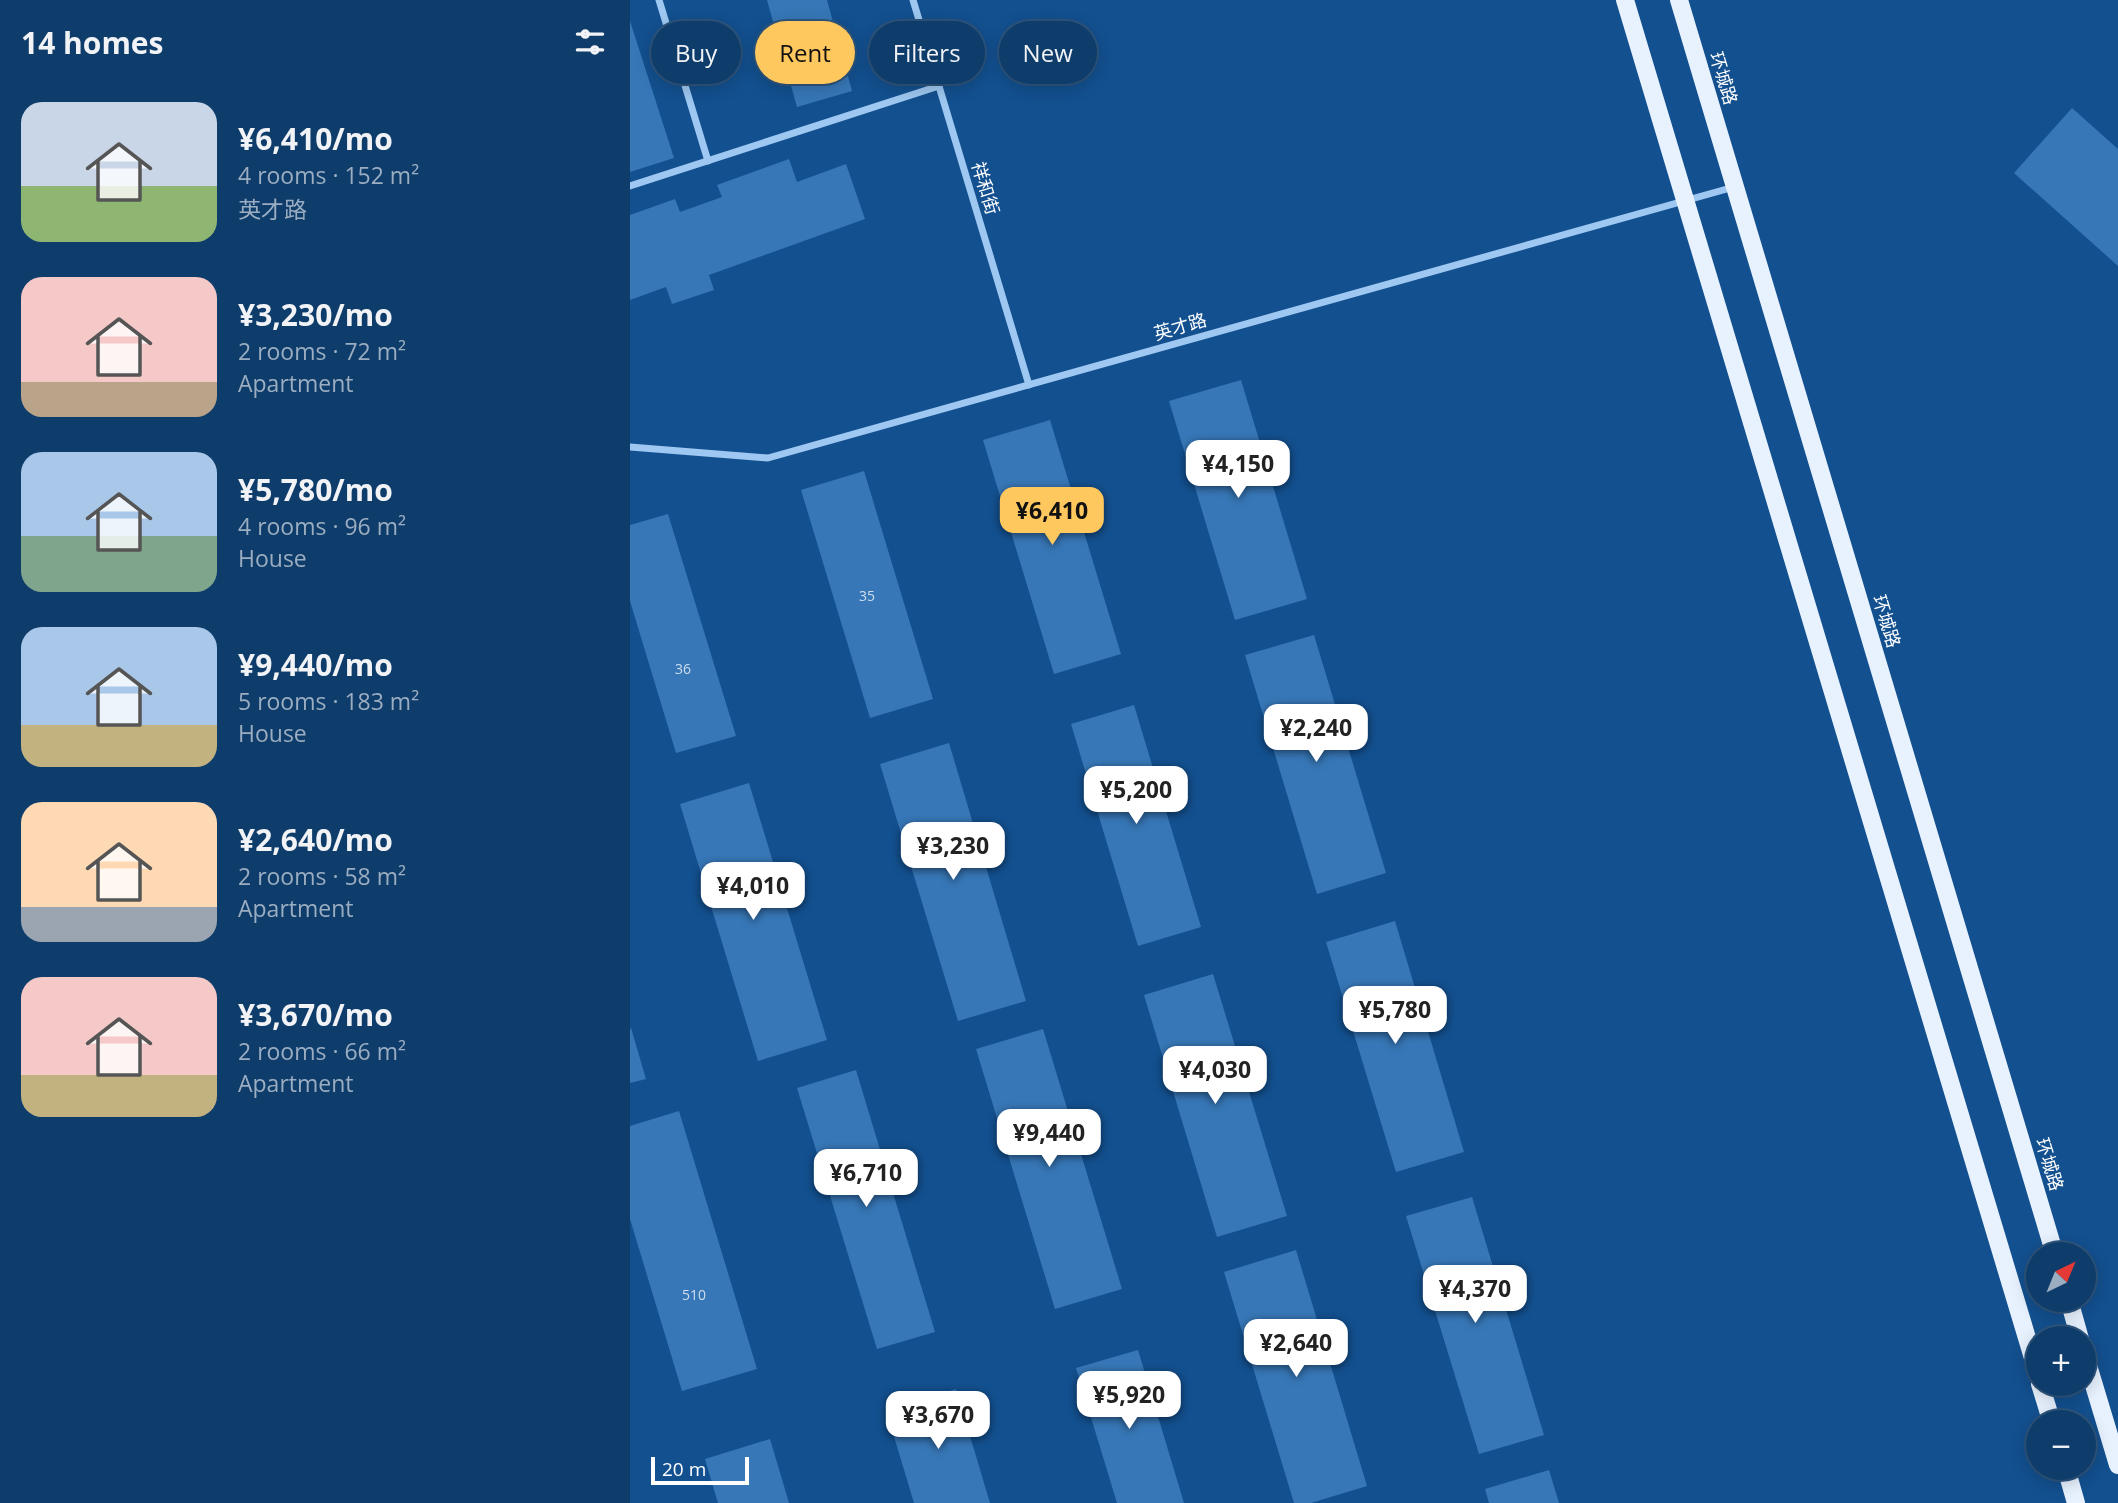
<!DOCTYPE html>
<meta charset="utf-8">
<style>
body{margin:0;font-family:"Open Sans","Noto Sans SC",sans-serif;background:#174371;color:#f1f3f6;height:100vh;display:flex;flex-direction:column;font-size:26px;white-space:nowrap}
*{box-sizing:border-box;margin:0}
p{font-size:23px;color:#9badc1}
.icon{flex:none;width:38px;height:38px;fill:none;stroke:currentColor;stroke-width:2;stroke-linecap:round;stroke-linejoin:round}
.map{position:relative;flex:1;overflow:hidden}
.sheet{display:flex;flex-direction:column;background:#0e3c6b;width:630px}
.sheet>*{flex:none}
.guide{position:absolute;left:21px;top:21px;width:665px;height:63px;display:flex;gap:14px}
.needle{width:46px;rotate:43deg}
.buttons{position:absolute;left:1396px;top:1242px;display:grid;gap:14px}
.buttons a{display:grid;place-items:center;width:70px;height:70px;border-radius:50%;background:#0e3c6b;box-shadow:0 4px 18px #0003,0 0 0 2px #2e567e;font-size:35px}
.scale{position:absolute;left:21px;bottom:18px;width:98px;box-sizing:border-box;padding-left:7px;border:4px solid #fff;border-top:0;font-size:19px;line-height:24px;white-space:nowrap;color:#fff;-webkit-text-stroke:5px #13508f;paint-order:stroke}
.price{position:absolute;translate:-50% -60px;padding:0 16px;border-radius:14px;background:#fff;color:#222;font-size:23px;line-height:46px;filter:drop-shadow(0 2px 4px #0008)}
.price::after{content:'';position:absolute;left:50%;top:42px;width:21px;height:16px;margin-left:-10px;background:inherit;clip-path:polygon(0 0,100% 0,50% 100%)}
.price.active{background:#ffc85e;color:#111}
ul{padding:0;list-style:none}
li{display:flex;align-items:center;gap:21px;height:175px;padding:0 21px}
li span{display:grid;place-items:center;flex:none;width:196px;height:140px;border-radius:21px;color:#555}
li>.icon{margin-inline-start:auto}
span .icon{width:84px;height:84px;fill:#fffc;stroke-width:1}
li b{font-size:30px}
h2{display:flex;justify-content:space-between;align-items:center;height:84px;padding:0 21px;font-size:30px}
.chip{padding:0 24px;border-radius:32px;background:#0e3c6b;box-shadow:0 4px 18px #0003,0 0 0 2px #2e567e;font-size:24px;line-height:63px}
.chip.active{background:#ffc85e;color:#111}
main{display:flex;flex:1;min-height:0}
.map>svg:first-child{display:block}
</style>
<main>
<section class="sheet">
<h2>14 homes<svg class="icon" aria-label="filters" viewBox="0 0 24 24"><path d="M4 7h16M4 17h16"/><circle cx="9" cy="7" r="2"/><circle cx="15" cy="17" r="2"/></svg></h2>
<ul>
<li><span style="background:linear-gradient(#c9d6e8 60%,#8fb573 0)"><svg class="icon" aria-label="home" viewBox="0 0 24 24"><path d="M3 11l9-7 9 7M6 9v11h12V9"/></svg></span><div><b>¥6,410/mo</b><p>4 rooms · 152 m²</p><p>英才路</p></div></li>
<li><span style="background:linear-gradient(#f6c9c9 75%,#b9a48a 0)"><svg class="icon" aria-label="home" viewBox="0 0 24 24"><path d="M3 11l9-7 9 7M6 9v11h12V9"/></svg></span><div><b>¥3,230/mo</b><p>2 rooms · 72 m²</p><p>Apartment</p></div></li>
<li><span style="background:linear-gradient(#a9c7e8 60%,#7fa58c 0)"><svg class="icon" aria-label="home" viewBox="0 0 24 24"><path d="M3 11l9-7 9 7M6 9v11h12V9"/></svg></span><div><b>¥5,780/mo</b><p>4 rooms · 96 m²</p><p>House</p></div></li>
<li><span style="background:linear-gradient(#a9c7e8 70%,#c2b280 0)"><svg class="icon" aria-label="home" viewBox="0 0 24 24"><path d="M3 11l9-7 9 7M6 9v11h12V9"/></svg></span><div><b>¥9,440/mo</b><p>5 rooms · 183 m²</p><p>House</p></div></li>
<li><span style="background:linear-gradient(#ffd9b3 75%,#9aa5b1 0)"><svg class="icon" aria-label="home" viewBox="0 0 24 24"><path d="M3 11l9-7 9 7M6 9v11h12V9"/></svg></span><div><b>¥2,640/mo</b><p>2 rooms · 58 m²</p><p>Apartment</p></div></li>
<li><span style="background:linear-gradient(#f6c9c9 70%,#c2b280 0)"><svg class="icon" aria-label="home" viewBox="0 0 24 24"><path d="M3 11l9-7 9 7M6 9v11h12V9"/></svg></span><div><b>¥3,670/mo</b><p>2 rooms · 66 m²</p><p>Apartment</p></div></li>
</ul>
</section>
<div class="map">
<svg width="1488" height="1503" viewBox="0 0 1488 1503">
<rect width="100%" height="100%" fill="#13508f"/>
<!-- building -->
<g fill="#3777b7">
<path d="M 137,0 L 197,0 L 222,91 L 167,107 Z"/>
<path d="M 0,21 L 44,158 L 0,172 Z"/>
<path d="M 1442,108 L 1488,149 L 1488,266 L 1384,173 Z"/>
<path d="M 159,159 L 167,182 L 216,164 L 235,219 L 79,275 L 84,290 L 42,304 L 36,287 L 0,300 L 0,215 L 45,199 L 50,212 L 92,197 L 87,185 Z"/>
<path d="M 611,380 L 677,599 L 605,620 L 539,401 Z"/>
<path d="M 420,420 L 491,654 L 424,674 L 353,440 Z"/>
<path d="M 234,471 L 303,699 L 240,718 L 171,490 Z"/>
<path d="M 38,514 L 106,736 L 46,753 L 0,601 L 0,525 Z"/>
<path d="M 684,635 L 756,873 L 687,894 L 615,655 Z"/>
<path d="M 504,705 L 571,927 L 508,946 L 441,724 Z"/>
<path d="M 319,743 L 396,1001 L 328,1021 L 250,764 Z"/>
<path d="M 119,783 L 197,1040 L 128,1061 L 50,804 Z"/>
<path d="M 765,921 L 834,1152 L 766,1172 L 696,942 Z"/>
<path d="M 583,974 L 657,1216 L 587,1237 L 514,995 Z"/>
<path d="M 1,1028 L 16,1079 L 0,1083 L 0,1029 Z"/>
<path d="M 413,1029 L 492,1289 L 425,1309 L 346,1049 Z"/>
<path d="M 226,1070 L 305,1332 L 247,1349 L 167,1088 Z"/>
<path d="M 49,1111 L 127,1369 L 52,1391 L 0,1219 L 0,1126 Z"/>
<path d="M 842,1197 L 914,1435 L 849,1454 L 776,1216 Z"/>
<path d="M 666,1250 L 737,1486 L 681,1503 L 664,1503 L 594,1272 Z"/>
<path d="M 508,1350 L 554,1503 L 487,1503 L 446,1368 Z"/>
<path d="M 326,1389 L 360,1503 L 284,1503 L 256,1410 Z"/>
<path d="M 140,1439 L 159,1503 L 88,1503 L 75,1459 Z"/>
<path d="M 919,1470 L 929,1503 L 859,1503 L 855,1489 Z"/>
</g>
<g fill="none" stroke-linecap="round" stroke-linejoin="round">
<!-- minor -->
<g stroke="#9ec8f1" stroke-width="7">
<path d="M 29,0 L 78,161"/>
<path d="M 283,0 L 399,385"/>
<path d="M 0,186 L 309,86"/>
<path d="M 0,447 L 138,458 L 1104,187"/>
</g>
<!-- primary -->
<g stroke="#e8f2ff" stroke-width="18">
<path d="M 995,0 L 1409,1378"/>
<path d="M 1049,0 L 1425,1255"/>
<path d="M 1439,1300 L 1450,1339"/>
<path d="M 1454,1352 L 1488,1465"/>
<path d="M 1410,1384 L 1422,1423"/>
<path d="M 1436,1468 L 1446,1503"/>
</g>
</g>
<g text-anchor="middle" dominant-baseline="central" stroke-width="6" stroke-linejoin="round" paint-order="stroke">
<!-- number labels -->
<g font-size="14" fill="#cddded">
<text x="237" y="595">35</text>
<text x="53" y="668">36</text>
<text x="64" y="1294">510</text>
</g>
<!-- street labels -->
<g font-size="18" fill="#fff" stroke="#13508f">
<text transform="translate(1094 78) rotate(73)">环城路</text>
<text transform="translate(356 188) rotate(73)">祥和街</text>
<text transform="translate(550 326) rotate(-16)">英才路</text>
<text transform="translate(1257 621) rotate(73)">环城路</text>
<text transform="translate(1420 1164) rotate(73)">环城路</text>
</g>
</g>
</svg>
<div class="buttons">
<a><svg class="needle" viewBox="-14 -14 28 28"><path d="M0-13l5 13h-10z" fill="#e53935"/><path d="M0 13l5-13h-10z" fill="#9badc1"/></svg></a>
<a>+</a>
<a>−</a>
</div>
<div class="scale">20 m</div>
<b class="price" style="left:608px;top:500px">¥4,150</b>
<b class="price active" style="left:422px;top:547px">¥6,410</b>
<b class="price" style="left:686px;top:764px">¥2,240</b>
<b class="price" style="left:506px;top:826px">¥5,200</b>
<b class="price" style="left:323px;top:882px">¥3,230</b>
<b class="price" style="left:123px;top:922px">¥4,010</b>
<b class="price" style="left:765px;top:1046px">¥5,780</b>
<b class="price" style="left:585px;top:1106px">¥4,030</b>
<b class="price" style="left:419px;top:1169px">¥9,440</b>
<b class="price" style="left:236px;top:1209px">¥6,710</b>
<b class="price" style="left:845px;top:1325px">¥4,370</b>
<b class="price" style="left:666px;top:1379px">¥2,640</b>
<b class="price" style="left:499px;top:1431px">¥5,920</b>
<b class="price" style="left:308px;top:1451px">¥3,670</b>
<div class="guide">
<a class="chip">Buy</a>
<a class="chip active">Rent</a>
<a class="chip">Filters</a>
<a class="chip">New</a>
</div>
</div>
</main>
